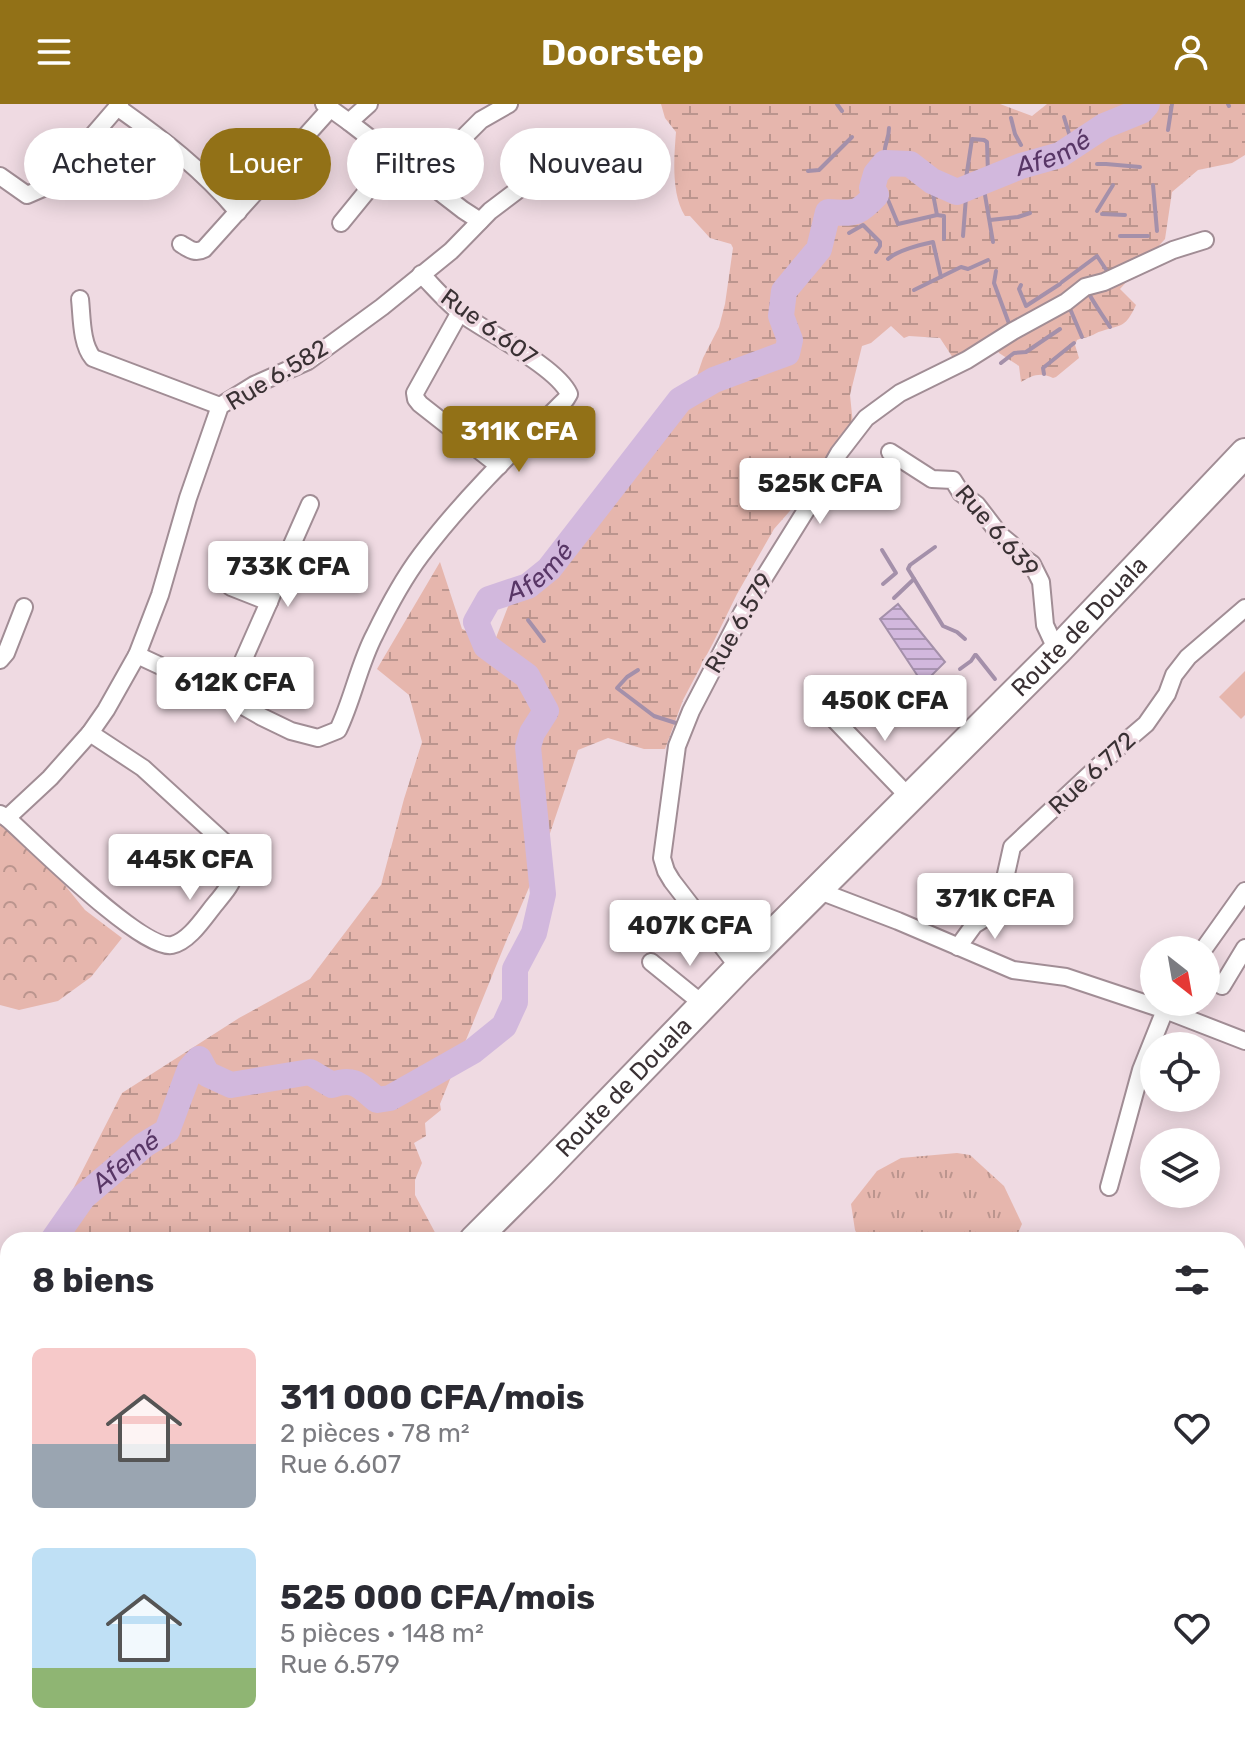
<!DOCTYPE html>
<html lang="fr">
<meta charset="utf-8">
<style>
body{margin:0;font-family:Rubik,sans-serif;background:#f7f7f7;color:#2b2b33;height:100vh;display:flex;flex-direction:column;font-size:30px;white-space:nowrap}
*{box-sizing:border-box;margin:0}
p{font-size:26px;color:#7c7c81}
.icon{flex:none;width:44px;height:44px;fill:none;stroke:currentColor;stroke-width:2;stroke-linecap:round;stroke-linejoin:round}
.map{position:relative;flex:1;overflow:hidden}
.panel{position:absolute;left:0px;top:1128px;width:1246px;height:514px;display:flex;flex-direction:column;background:#fff;border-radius:24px 24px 0 0;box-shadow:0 4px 20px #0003}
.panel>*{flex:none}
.hud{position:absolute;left:24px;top:24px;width:800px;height:72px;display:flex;gap:16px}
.needle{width:52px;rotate:149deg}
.tools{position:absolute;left:1140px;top:832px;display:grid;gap:16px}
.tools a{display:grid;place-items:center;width:80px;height:80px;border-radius:50%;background:#fff;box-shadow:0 4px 20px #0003;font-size:40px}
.price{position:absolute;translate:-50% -68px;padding:0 18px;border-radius:8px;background:#fff;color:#222;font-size:26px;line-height:52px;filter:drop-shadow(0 2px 4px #0008)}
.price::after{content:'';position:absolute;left:50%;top:48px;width:24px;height:18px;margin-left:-12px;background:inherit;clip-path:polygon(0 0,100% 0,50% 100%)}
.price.on{background:#927117;color:#fff}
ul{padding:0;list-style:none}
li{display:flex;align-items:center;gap:24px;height:200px;padding:0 32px}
li span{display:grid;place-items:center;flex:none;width:224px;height:160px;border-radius:12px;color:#555}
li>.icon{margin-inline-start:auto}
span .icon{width:96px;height:96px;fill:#fffc;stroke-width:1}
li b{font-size:34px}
h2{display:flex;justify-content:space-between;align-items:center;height:96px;padding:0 32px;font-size:34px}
.tag{padding:0 28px;border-radius:36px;background:#fff;box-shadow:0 4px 20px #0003;font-size:28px;line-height:72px}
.tag.on{background:#927117;color:#fff}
header{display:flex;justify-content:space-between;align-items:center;height:104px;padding:0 32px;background:#927117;color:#fff;font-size:36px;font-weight:600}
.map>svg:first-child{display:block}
</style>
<header><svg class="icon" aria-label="menu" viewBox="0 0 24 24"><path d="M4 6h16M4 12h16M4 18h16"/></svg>Doorstep<svg class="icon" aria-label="person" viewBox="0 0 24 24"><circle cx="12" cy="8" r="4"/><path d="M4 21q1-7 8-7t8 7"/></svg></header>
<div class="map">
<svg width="1245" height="1641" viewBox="0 0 1245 1641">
<defs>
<pattern id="grass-tufts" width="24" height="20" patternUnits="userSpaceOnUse" patternTransform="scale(2)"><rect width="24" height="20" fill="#e6b6ad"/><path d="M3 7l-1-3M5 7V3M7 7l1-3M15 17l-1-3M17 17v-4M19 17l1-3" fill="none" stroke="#bb958e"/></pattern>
<pattern id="forest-crowns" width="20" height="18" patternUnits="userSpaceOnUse" patternTransform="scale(2)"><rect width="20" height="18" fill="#e6b6ad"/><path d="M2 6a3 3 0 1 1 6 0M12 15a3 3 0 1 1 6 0" fill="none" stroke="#bb958e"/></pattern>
<pattern id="wetland-marsh" width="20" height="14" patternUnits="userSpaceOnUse" patternTransform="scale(2)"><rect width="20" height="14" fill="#e6b6ad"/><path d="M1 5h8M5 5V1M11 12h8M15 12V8" fill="none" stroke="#bb958e"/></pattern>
<pattern id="water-rules" width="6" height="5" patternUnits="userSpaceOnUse" patternTransform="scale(2)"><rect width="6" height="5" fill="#d2b8dd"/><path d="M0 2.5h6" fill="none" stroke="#ab96b4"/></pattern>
</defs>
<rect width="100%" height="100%" fill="#efdae2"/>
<!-- grass -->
<path fill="url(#grass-tufts)" d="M 957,1049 L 970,1051 L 1004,1082 L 1022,1120 L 1015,1136 L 860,1136 L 855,1126 L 851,1100 L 877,1067 L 901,1054 Z"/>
<!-- forest -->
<path fill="url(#forest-crowns)" d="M 0,720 L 59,774 L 85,806 L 122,834 L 91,873 L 58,897 L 19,906 L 0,901 Z"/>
<!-- wetland -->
<g fill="url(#wetland-marsh)">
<path d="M 661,0 L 1000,0 L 1032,12 L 1047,0 L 1245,0 L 1245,51 L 1232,59 L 1198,66 L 1172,88 L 1165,135 L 1120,185 L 1136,201 C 1125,224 1123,220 1102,227 C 1097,228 1094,231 1090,232 C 1086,234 1081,234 1077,236 L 1075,241 L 1079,254 L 1056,273 L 1053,274 C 1040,268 1033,271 1021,278 L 1019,262 L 999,249 L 994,240 L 957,260 L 940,234 L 909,232 L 904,234 L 891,222 L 871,239 L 862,242 L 850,291 L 855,340 L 811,383 L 774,425 L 737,490 L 713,539 L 683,596 L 665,645 L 644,645 L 608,634 L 578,646 L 542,753 L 507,835 L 440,1000 L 441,1006 L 425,1019 L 426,1032 L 414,1039 L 422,1059 L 415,1076 L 415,1091 L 439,1136 L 392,1136 L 381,1132 L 367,1136 L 47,1136 L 122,989 L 239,914 L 310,875 L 381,781 L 404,695 L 422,638 L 409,591 L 377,565 L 440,458 L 462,525 L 494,539 L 509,500 L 554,470 L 627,381 L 687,301 L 703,254 L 719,223 L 725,200 L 733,144 L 731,140 L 710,134 L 690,112 L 685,112 C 671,90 674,53 676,28 L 665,14 Z"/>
<path d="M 8,1213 L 8,1282 L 0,1286 L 0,1236 Z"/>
</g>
<!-- garden -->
<path fill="#e6b6ad" d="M 1245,567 L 1245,611 L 1241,615 L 1219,593 Z"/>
<!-- water -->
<path fill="url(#water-rules)" stroke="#a490aa" stroke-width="2" d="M 898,500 L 945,558 L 923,580 L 880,515 Z"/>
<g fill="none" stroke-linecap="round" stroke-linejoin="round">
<!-- stream -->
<g stroke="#a490aa" stroke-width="4">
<path d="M 837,0 L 842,7"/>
<path d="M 1228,0 L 1229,2"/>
<path d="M 1064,13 L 1071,36"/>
<path d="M 1011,14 L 1015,30 L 1021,41"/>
<path d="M 1168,26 L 1172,0"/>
<path d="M 888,60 C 880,44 889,39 889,24"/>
<path d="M 1097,60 L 1106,60 L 1140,63"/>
<path d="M 808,67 L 819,66 L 852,33"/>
<path d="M 929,69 L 937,111 L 944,112 L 944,135"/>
<path d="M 1153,81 L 1157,127"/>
<path d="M 961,87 L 965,81 L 972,35 L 984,36 L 987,38 L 988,69 L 991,74"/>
<path d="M 985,91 L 993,138"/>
<path d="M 880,93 L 888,96 L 898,120 L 937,111"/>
<path d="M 1097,107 L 1113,81"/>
<path d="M 1102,110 L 1125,111"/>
<path d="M 990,116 L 1018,113 L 1030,109"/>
<path d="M 849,129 L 863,121 L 880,138 L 880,142 L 876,148"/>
<path d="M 963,132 L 966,93"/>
<path d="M 1120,132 L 1148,132"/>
<path d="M 888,155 C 898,146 919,141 933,138 L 941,173"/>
<path d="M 996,167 L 994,179 L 1011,225"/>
<path d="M 1062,178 L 1097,152 L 1107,167 L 1106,171"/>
<path d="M 1021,181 L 1019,185 L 1026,202 L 1060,180"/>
<path d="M 914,186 L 961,163 L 968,165 L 988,156"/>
<path d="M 1087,186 C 1094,200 1102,210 1110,223"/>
<path d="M 1068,200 L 1082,233"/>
<path d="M 1001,259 L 1014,249 L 1026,248 L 1060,225"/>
<path d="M 1044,270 L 1043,264 L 1074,239"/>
<path d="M 935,443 L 910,461 L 908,465 L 943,522 L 957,528 L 965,535"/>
<path d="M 882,446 L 896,469 L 883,480"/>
<path d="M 894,494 L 914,475"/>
<path d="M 528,516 L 544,537"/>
<path d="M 976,551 L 995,575"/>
<path d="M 960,565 L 971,557 L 975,551"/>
<path d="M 638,566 L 627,573 L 617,584 L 654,612 L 679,620"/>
</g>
<!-- river -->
<g stroke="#d2b8dd" stroke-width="26">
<path id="s1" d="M 53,1136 L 83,1093 L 144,1041 L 167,1027 L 190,965 L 199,955 L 207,970 L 231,981 L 310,968 L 332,981 C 355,973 360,982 377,996 L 390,994 L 473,947 L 504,922 L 515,898 L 515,865 L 534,829 L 543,790 L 528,643 L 532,629 L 546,607 L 527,572 L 486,542 L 476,518 L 489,495 L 528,482 L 549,465 L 680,296 L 714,276 L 787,249 L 790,236 L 781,212 L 784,187 L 819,145 L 828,108 C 855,109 856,112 876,91 L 872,84 L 876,70 L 885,59 L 910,60 L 932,77 L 957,88 L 1021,62 L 1060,51 L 1104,22 L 1141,7 L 1147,0"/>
<path d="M 0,1213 L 8,1201"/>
</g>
<defs>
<g id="minor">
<path d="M 324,0 L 349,18 L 463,106 L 480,117"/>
<path d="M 117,3 C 161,34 203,66 238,108"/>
<path d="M 349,18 L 369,0"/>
<path d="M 0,72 L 27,91 L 50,81 L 120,0"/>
<path d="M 418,73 L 444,53 L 481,16 L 509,0"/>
<path d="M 341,119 L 394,54"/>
<path d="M 181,140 C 189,145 195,150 204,145 L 330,5"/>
<path d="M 80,195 C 82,213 81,240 93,254 L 220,302"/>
<path d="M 460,208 L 415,289 L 416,295 L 420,300 L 499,362"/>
<path d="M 890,348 L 932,375 L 953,376 L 961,389 L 977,401 L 1000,431 L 1011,440 L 1018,450 L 1032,460 L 1041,478 L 1045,521 L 1057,547"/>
<path d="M 231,483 L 269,498"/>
<path d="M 137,551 L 227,593 L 262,613 L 291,627 L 318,634 L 338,626 C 353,595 359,560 375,530 C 388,503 403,475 421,451 C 464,394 515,345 566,295 L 569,290 C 557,263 488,229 462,210 C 447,199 434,183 421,170"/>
<path d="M 0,556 L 6,549 L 24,503"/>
<path d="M 227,593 L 269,498 L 287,452 L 310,400"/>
<path d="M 832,613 L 909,693"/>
<path d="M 0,710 L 7,714 L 50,674 L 90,629 L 106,606 L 137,551 L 160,491 L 188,394 L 220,302 L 254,281 L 308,257 L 382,203 L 451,147 L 490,107 L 523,82 L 543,75 L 563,72 L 589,80 L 634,73"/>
<path d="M 7,714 C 33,737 142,847 172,841 C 190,837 205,812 216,799 C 236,775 241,767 225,739 L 143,664 L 90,629"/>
<path d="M 817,786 L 898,817 L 1013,866 L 1066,873 L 1165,906 L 1141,966 L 1109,1083"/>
<path d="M 958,843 L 974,821 L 998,806 L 1012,743 L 1119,643 L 1146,620 L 1167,590 L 1174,571 L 1188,553 L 1245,504"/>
<path d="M 1203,846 L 1245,787"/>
<path d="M 651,858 L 704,901"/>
<path d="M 739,864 L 672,777 L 666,767 L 662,754 L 677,642 L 691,607 L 742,509 L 813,395 L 839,349 L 866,314 L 900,289 L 967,256 L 1013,227 L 1066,198 L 1085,183 L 1104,178 L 1173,146 L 1205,136"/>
<path d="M 1222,882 L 1245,844"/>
<path d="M 1169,899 L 1165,906 L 1245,937"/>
<path d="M 0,1542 L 8,1550"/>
<path d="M 194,1634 L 198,1641"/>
<path d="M 936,1634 L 942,1641"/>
<path d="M 1075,1634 L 1080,1641"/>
<path d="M 876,1641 L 882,1634"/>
</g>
<g id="trunk">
<path id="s2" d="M 474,1136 L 542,1068 L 739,864 L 1057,547 L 1245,349"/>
<path d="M 0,1605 L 8,1598"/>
</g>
</defs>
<!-- minor casing -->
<use href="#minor" stroke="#a18d95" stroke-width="20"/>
<!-- trunk casing -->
<use href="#trunk" stroke="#a18d95" stroke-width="32"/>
<!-- minor -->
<use href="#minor" stroke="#fff" stroke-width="16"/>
<!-- trunk -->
<use href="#trunk" stroke="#fff" stroke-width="28"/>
</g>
<g text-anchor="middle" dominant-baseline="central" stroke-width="7" stroke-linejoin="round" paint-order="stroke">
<!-- street labels -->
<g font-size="24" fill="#3a3134" stroke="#efdae2">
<text transform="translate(489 223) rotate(36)">Rue 6.607</text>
<text transform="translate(277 271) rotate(-31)">Rue 6.582</text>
<text transform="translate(997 427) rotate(49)">Rue 6.639</text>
<text transform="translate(739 519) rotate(-60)">Rue 6.579</text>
<text stroke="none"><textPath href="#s2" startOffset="862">Route de Douala</textPath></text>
<text transform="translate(1092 669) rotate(-43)">Rue 6.772</text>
<text stroke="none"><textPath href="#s2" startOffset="214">Route de Douala</textPath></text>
</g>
<!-- water labels -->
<g font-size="26" font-style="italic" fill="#583666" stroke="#efdae2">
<text stroke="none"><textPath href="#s1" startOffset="1890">Afemé</textPath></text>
<text stroke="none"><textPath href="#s1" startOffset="1118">Afemé</textPath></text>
<text stroke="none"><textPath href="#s1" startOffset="108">Afemé</textPath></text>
</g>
</g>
</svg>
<div class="tools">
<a><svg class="needle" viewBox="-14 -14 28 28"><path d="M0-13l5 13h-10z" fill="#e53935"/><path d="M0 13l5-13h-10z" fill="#7c7c81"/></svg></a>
<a><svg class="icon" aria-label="locate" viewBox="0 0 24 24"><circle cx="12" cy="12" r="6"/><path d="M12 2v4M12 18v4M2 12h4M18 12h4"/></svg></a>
<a><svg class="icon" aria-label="layers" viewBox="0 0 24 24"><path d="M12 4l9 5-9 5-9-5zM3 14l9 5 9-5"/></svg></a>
</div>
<b class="price on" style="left:519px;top:370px">311K CFA</b>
<b class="price" style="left:820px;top:422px">525K CFA</b>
<b class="price" style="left:288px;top:505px">733K CFA</b>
<b class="price" style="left:235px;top:621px">612K CFA</b>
<b class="price" style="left:885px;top:639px">450K CFA</b>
<b class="price" style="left:190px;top:798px">445K CFA</b>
<b class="price" style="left:995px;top:837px">371K CFA</b>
<b class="price" style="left:690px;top:864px">407K CFA</b>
<div class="hud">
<a class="tag">Acheter</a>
<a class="tag on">Louer</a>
<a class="tag">Filtres</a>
<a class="tag">Nouveau</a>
</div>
<section class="panel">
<h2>8 biens<svg class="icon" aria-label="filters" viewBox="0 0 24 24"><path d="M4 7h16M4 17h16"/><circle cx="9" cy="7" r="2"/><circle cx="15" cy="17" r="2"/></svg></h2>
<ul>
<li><span style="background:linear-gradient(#f6c9c9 60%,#9aa5b1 0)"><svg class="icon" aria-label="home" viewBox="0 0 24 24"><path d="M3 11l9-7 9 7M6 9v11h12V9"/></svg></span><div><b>311 000 CFA/mois</b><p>2 pièces · 78 m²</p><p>Rue 6.607</p></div><svg class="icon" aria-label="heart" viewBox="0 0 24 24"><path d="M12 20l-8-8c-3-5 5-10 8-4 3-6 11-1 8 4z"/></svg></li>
<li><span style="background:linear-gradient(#bfe0f5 75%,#8fb573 0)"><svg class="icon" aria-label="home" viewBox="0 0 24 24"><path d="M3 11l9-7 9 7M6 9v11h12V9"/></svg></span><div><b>525 000 CFA/mois</b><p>5 pièces · 148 m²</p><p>Rue 6.579</p></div><svg class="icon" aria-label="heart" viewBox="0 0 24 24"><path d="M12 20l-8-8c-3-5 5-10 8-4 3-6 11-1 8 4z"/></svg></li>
</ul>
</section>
</div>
